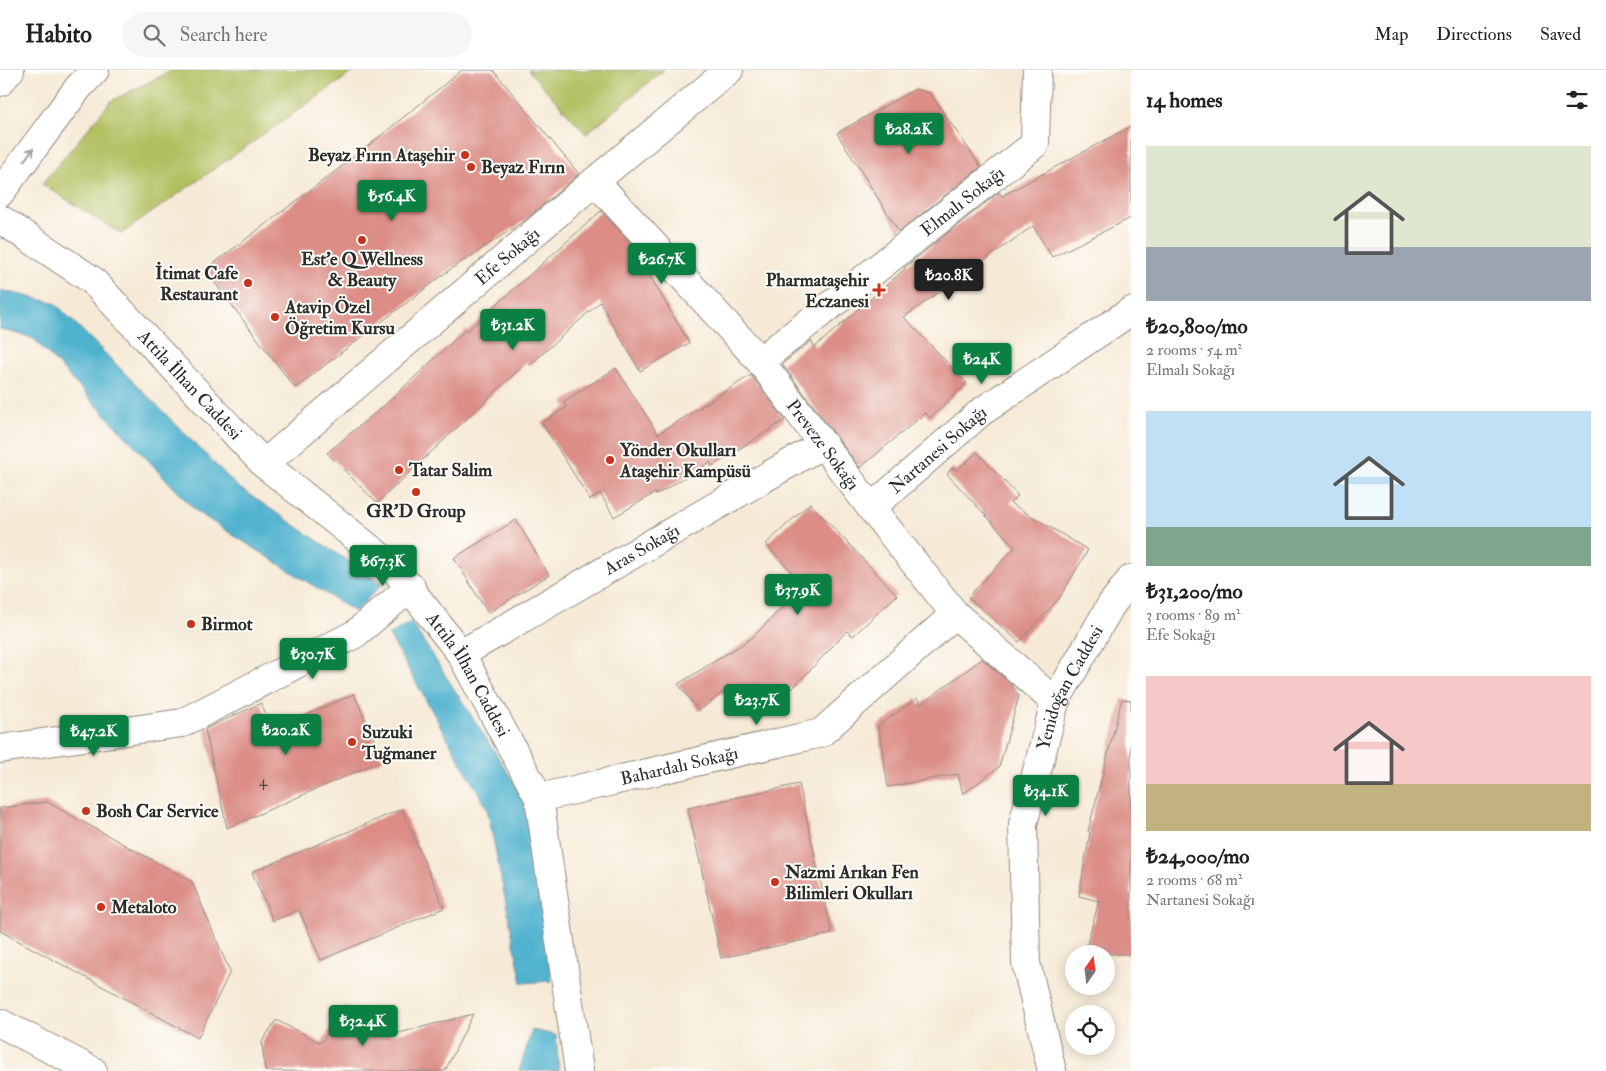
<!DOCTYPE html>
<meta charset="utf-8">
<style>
body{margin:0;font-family:"IM FELL Double Pica",serif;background:#f6f6f6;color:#202124;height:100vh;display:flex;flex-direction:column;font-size:19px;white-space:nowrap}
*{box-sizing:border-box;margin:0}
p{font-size:16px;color:#757577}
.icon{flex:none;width:28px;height:28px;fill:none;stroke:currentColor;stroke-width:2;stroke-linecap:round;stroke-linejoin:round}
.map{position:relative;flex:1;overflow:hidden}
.details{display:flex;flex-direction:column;background:#fff;width:475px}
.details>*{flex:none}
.needle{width:32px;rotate:14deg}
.tools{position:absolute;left:1065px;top:875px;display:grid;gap:10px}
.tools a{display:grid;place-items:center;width:50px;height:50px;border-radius:50%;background:#fff;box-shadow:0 2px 12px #0003;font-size:25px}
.price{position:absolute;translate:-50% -42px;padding:0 11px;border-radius:5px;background:#0b8043;color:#fff;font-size:16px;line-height:32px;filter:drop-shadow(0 1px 2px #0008)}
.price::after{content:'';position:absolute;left:50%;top:30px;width:15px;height:11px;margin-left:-8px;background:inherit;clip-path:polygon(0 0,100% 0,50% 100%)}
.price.active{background:#222;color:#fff}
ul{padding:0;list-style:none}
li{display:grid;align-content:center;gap:10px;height:265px;padding:0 15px}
li span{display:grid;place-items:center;height:155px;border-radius:0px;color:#555}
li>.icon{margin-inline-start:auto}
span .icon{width:90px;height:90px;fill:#fffc;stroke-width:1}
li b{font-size:21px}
h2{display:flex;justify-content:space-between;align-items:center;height:60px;padding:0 15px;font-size:21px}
header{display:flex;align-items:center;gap:30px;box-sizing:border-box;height:70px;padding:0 25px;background:#fff;border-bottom:1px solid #e0e0e0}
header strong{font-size:24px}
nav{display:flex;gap:28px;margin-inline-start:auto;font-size:18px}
.search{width:350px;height:45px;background:#f6f6f6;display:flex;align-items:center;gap:12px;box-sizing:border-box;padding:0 18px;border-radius:28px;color:#757577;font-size:19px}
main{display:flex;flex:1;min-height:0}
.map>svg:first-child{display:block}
</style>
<header>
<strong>Habito</strong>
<div class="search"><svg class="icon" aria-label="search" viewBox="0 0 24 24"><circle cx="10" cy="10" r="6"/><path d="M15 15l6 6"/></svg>Search here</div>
<nav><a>Map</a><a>Directions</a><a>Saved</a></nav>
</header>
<main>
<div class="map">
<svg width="1131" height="1001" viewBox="0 0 1131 1001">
<rect width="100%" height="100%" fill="#fdfcf7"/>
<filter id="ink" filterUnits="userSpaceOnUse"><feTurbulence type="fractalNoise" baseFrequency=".02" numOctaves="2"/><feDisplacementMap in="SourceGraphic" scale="10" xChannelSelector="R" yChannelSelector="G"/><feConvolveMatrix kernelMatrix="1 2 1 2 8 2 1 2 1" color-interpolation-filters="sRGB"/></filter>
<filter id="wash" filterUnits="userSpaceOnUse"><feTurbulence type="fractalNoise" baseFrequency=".0096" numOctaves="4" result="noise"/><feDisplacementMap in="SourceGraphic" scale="20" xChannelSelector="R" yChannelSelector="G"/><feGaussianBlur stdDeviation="1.12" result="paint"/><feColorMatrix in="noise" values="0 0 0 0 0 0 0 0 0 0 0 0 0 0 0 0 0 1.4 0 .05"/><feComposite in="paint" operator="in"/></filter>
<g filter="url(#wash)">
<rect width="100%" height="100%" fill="#f6e9d5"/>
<!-- green -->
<g fill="#b2bf61" stroke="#6e7546">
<path d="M 173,0 L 356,0 L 121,164 L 42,114 L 111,31 Z"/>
<path d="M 528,0 L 664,0 L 586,64 Z"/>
</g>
<!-- water -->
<g fill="#50b2cf" stroke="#3e6e7d">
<path d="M 0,220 L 55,233 L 238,417 L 382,514 L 355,542 L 197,442 L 33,268 L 0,259 Z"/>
<path d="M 411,552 L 523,726 L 552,911 L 522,913 L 487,738 L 389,565 Z"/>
<path d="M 532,960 L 556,965 L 559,1001 L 519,1001 Z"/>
</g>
<g id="blocks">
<!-- building -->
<g fill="#db8d86">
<path d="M 462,0 L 493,0 L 579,104 L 524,151 L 448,201 L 295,318 L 205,200 L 358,84 Z"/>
<path d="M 915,19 L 930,23 L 981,97 L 899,162 L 837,63 Z"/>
<path d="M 1131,56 L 1131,148 L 1052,187 L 1033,156 L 904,247 L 967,313 L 930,348 L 925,343 L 860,398 L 782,294 L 811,271 L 815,277 L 905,199 L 904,198 L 999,122 L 1002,126 Z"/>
<path d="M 601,141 L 651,195 L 646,199 L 689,273 L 640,301 L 600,232 L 530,295 L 527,292 L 377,433 L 327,383 L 387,333 L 466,259 L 467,261 Z"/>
<path d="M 616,298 L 658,364 L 751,305 L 785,350 L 712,396 L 710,392 L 656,425 L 655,423 L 614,447 L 600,423 L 590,430 L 542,353 L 567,337 L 563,332 Z"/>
<path d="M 977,382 L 1018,426 L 1010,433 L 1088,480 L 1059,529 L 1019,572 L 968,527 L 1015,477 L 947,404 L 952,398 L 957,400 Z"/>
<path d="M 810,433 L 897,525 L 853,566 L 847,561 L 793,618 L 738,634 L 722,623 L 699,641 L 678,614 L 752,568 L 804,515 L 766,474 Z"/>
<path d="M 516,450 L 549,505 L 488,543 L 454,488 Z"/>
<path d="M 982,589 L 1011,614 L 1019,626 L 999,697 L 963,724 L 958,704 L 888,717 L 878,656 L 917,628 L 920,635 Z"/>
<path d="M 354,624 L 383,690 L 227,758 L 205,659 L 261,633 L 272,660 Z"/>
<path d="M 1122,629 L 1131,630 L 1131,884 L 1084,884 L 1099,831 L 1079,826 L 1090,762 L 1088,761 Z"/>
<path d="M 799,714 L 832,864 L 721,888 L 688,738 Z"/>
<path d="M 47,732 L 192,812 L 230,902 L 198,968 L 0,861 L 0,738 Z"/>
<path d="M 402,739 L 444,838 L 321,890 L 299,840 L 273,851 L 252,802 Z"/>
<path d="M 345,937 L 391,965 L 473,944 L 445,1001 L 265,1001 L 262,972 L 276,950 L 321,973 Z"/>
</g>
</g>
</g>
<g filter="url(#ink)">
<use href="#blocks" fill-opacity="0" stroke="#908a80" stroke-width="1"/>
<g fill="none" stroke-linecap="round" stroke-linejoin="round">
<defs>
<g id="minor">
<path id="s1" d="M 595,111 L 760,291 L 871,438 L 955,544 L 1055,632"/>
<path id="s2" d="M 0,149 L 92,210 L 264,394 L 393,497 L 461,584 L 539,728 L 579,1001"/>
<path id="s3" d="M 760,291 L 1035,74 L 1037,0"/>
<path id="s4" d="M 264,394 L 595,111 L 729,0"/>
<path id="s5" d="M 871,438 L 981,342 L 1131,241"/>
<path id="s6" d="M 461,584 L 823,374"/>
<path d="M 0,679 L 182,653 L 355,564 L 411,517"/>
<path id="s7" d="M 539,728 L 821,663 L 955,544"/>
<path d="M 0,953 L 93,1001"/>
<path id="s8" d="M 1052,1001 L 1026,893 L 1023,754 L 1055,632 L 1111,535 L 1131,509"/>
</g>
<g id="major">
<path d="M 0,12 L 10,0"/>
<path d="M 0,123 L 78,18 L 95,0"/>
</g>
</defs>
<!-- minor casing -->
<use href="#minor" stroke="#908a80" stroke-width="30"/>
<!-- major casing -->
<use href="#major" stroke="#908a80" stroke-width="30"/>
<!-- minor -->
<use href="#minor" stroke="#fff" stroke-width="28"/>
<!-- major -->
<use href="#major" stroke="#fff" stroke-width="28"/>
</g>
<!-- one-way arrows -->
<defs><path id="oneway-shaft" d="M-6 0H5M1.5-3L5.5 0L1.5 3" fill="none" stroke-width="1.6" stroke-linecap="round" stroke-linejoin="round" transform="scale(1.25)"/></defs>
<use stroke="#a0a0a0" href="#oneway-shaft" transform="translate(29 84) rotate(-54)"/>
</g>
<!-- markers -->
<g fill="#c8321e" stroke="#fdfcf7" stroke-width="2">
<circle cx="465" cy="85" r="5"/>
<circle cx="471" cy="97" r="5"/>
<circle cx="362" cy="170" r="5"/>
<circle cx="248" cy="213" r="5"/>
<path d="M876.5 212.5h5v5h5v5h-5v5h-5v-5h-5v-5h5z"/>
<circle cx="275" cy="247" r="5"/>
<circle cx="610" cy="390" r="5"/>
<circle cx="399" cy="400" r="5"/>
<circle cx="416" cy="422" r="5"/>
<circle cx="191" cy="554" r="5"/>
<circle cx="352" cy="672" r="5"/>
<circle cx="86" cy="741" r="5"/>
<circle cx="775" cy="812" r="5"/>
<circle cx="101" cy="837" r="5"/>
</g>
<g text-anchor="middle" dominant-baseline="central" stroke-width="4" stroke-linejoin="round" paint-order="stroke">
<!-- number labels -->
<g font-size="15" fill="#574442">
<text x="263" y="711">4</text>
</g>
<!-- poi labels -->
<g font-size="18" font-weight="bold" fill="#2b2b2b" stroke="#fdfcf7" text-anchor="start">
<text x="455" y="85" text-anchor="end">Beyaz Fırın Ataşehir</text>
<text x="481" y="97">Beyaz Fırın</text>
<text x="362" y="189" text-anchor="middle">Est'e Q Wellness<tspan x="362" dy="21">&amp; Beauty</tspan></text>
<text x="238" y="203" text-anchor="end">İtimat Cafe<tspan x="238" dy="21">Restaurant</tspan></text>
<text x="869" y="210" text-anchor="end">Pharmataşehir<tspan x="869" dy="21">Eczanesi</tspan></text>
<text x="285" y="237">Atavip Özel<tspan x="285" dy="21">Öğretim Kursu</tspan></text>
<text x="620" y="380">Yönder Okulları<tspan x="620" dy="21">Ataşehir Kampüsü</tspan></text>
<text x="409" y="400">Tatar Salim</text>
<text x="416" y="441" text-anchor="middle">GR'D Group</text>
<text x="201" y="554">Birmot</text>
<text x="362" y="662">Suzuki<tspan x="362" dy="21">Tuğmaner</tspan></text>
<text x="96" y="741">Bosh Car Service</text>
<text x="785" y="802">Nazmi Arıkan Fen<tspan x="785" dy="21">Bilimleri Okulları</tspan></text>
<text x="111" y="837">Metaloto</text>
</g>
<!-- street labels -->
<g font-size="18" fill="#2b2b2b" stroke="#fdfcf7">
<text stroke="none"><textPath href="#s3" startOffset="258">Elmalı Sokağı</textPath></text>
<text stroke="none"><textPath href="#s4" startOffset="320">Efe Sokağı</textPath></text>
<text stroke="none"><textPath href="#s2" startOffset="254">Attila İlhan Caddesi</textPath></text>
<text stroke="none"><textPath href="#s1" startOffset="349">Preveze Sokağı</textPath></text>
<text stroke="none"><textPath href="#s5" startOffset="89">Nartanesi Sokağı</textPath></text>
<text stroke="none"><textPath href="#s6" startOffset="209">Aras Sokağı</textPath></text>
<text stroke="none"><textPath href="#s2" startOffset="659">Attila İlhan Caddesi</textPath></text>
<text stroke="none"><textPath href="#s8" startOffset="395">Yenidoğan Caddesi</textPath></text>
<text stroke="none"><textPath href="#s7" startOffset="144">Bahardalı Sokağı</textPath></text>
</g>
</g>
</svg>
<div class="tools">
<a><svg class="needle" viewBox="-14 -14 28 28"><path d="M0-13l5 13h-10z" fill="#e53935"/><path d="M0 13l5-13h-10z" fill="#757577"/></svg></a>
<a><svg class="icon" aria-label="locate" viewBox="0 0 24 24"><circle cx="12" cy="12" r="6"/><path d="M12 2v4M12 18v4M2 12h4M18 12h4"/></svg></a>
</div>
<b class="price" style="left:909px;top:85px">₺28.2K</b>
<b class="price" style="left:392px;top:152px">₺56.4K</b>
<b class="price" style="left:662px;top:215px">₺26.7K</b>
<b class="price active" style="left:949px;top:231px">₺20.8K</b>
<b class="price" style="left:513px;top:281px">₺31.2K</b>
<b class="price" style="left:982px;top:315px">₺24K</b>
<b class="price" style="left:383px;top:517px">₺67.3K</b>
<b class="price" style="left:798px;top:546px">₺37.9K</b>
<b class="price" style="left:313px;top:610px">₺30.7K</b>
<b class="price" style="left:757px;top:656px">₺23.7K</b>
<b class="price" style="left:286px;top:686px">₺20.2K</b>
<b class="price" style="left:94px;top:687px">₺47.2K</b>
<b class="price" style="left:1046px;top:747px">₺34.1K</b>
<b class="price" style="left:363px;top:977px">₺32.4K</b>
</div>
<section class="details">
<h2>14 homes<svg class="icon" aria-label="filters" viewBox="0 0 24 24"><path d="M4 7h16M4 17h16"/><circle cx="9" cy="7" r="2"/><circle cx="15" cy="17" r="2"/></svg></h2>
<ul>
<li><span style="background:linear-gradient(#dfe7d0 65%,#9aa5b1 0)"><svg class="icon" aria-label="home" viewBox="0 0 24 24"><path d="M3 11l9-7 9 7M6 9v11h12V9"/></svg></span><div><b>₺20,800/mo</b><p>2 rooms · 54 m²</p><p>Elmalı Sokağı</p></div></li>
<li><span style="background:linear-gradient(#bfe0f5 75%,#7fa58c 0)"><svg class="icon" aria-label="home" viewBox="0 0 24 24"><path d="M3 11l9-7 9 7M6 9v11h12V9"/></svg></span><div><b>₺31,200/mo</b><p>3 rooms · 89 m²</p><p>Efe Sokağı</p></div></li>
<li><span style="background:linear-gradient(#f6c9c9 70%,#c2b280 0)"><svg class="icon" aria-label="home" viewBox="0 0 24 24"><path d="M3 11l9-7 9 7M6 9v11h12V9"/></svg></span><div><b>₺24,000/mo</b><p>2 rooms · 68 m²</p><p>Nartanesi Sokağı</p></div></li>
</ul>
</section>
</main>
